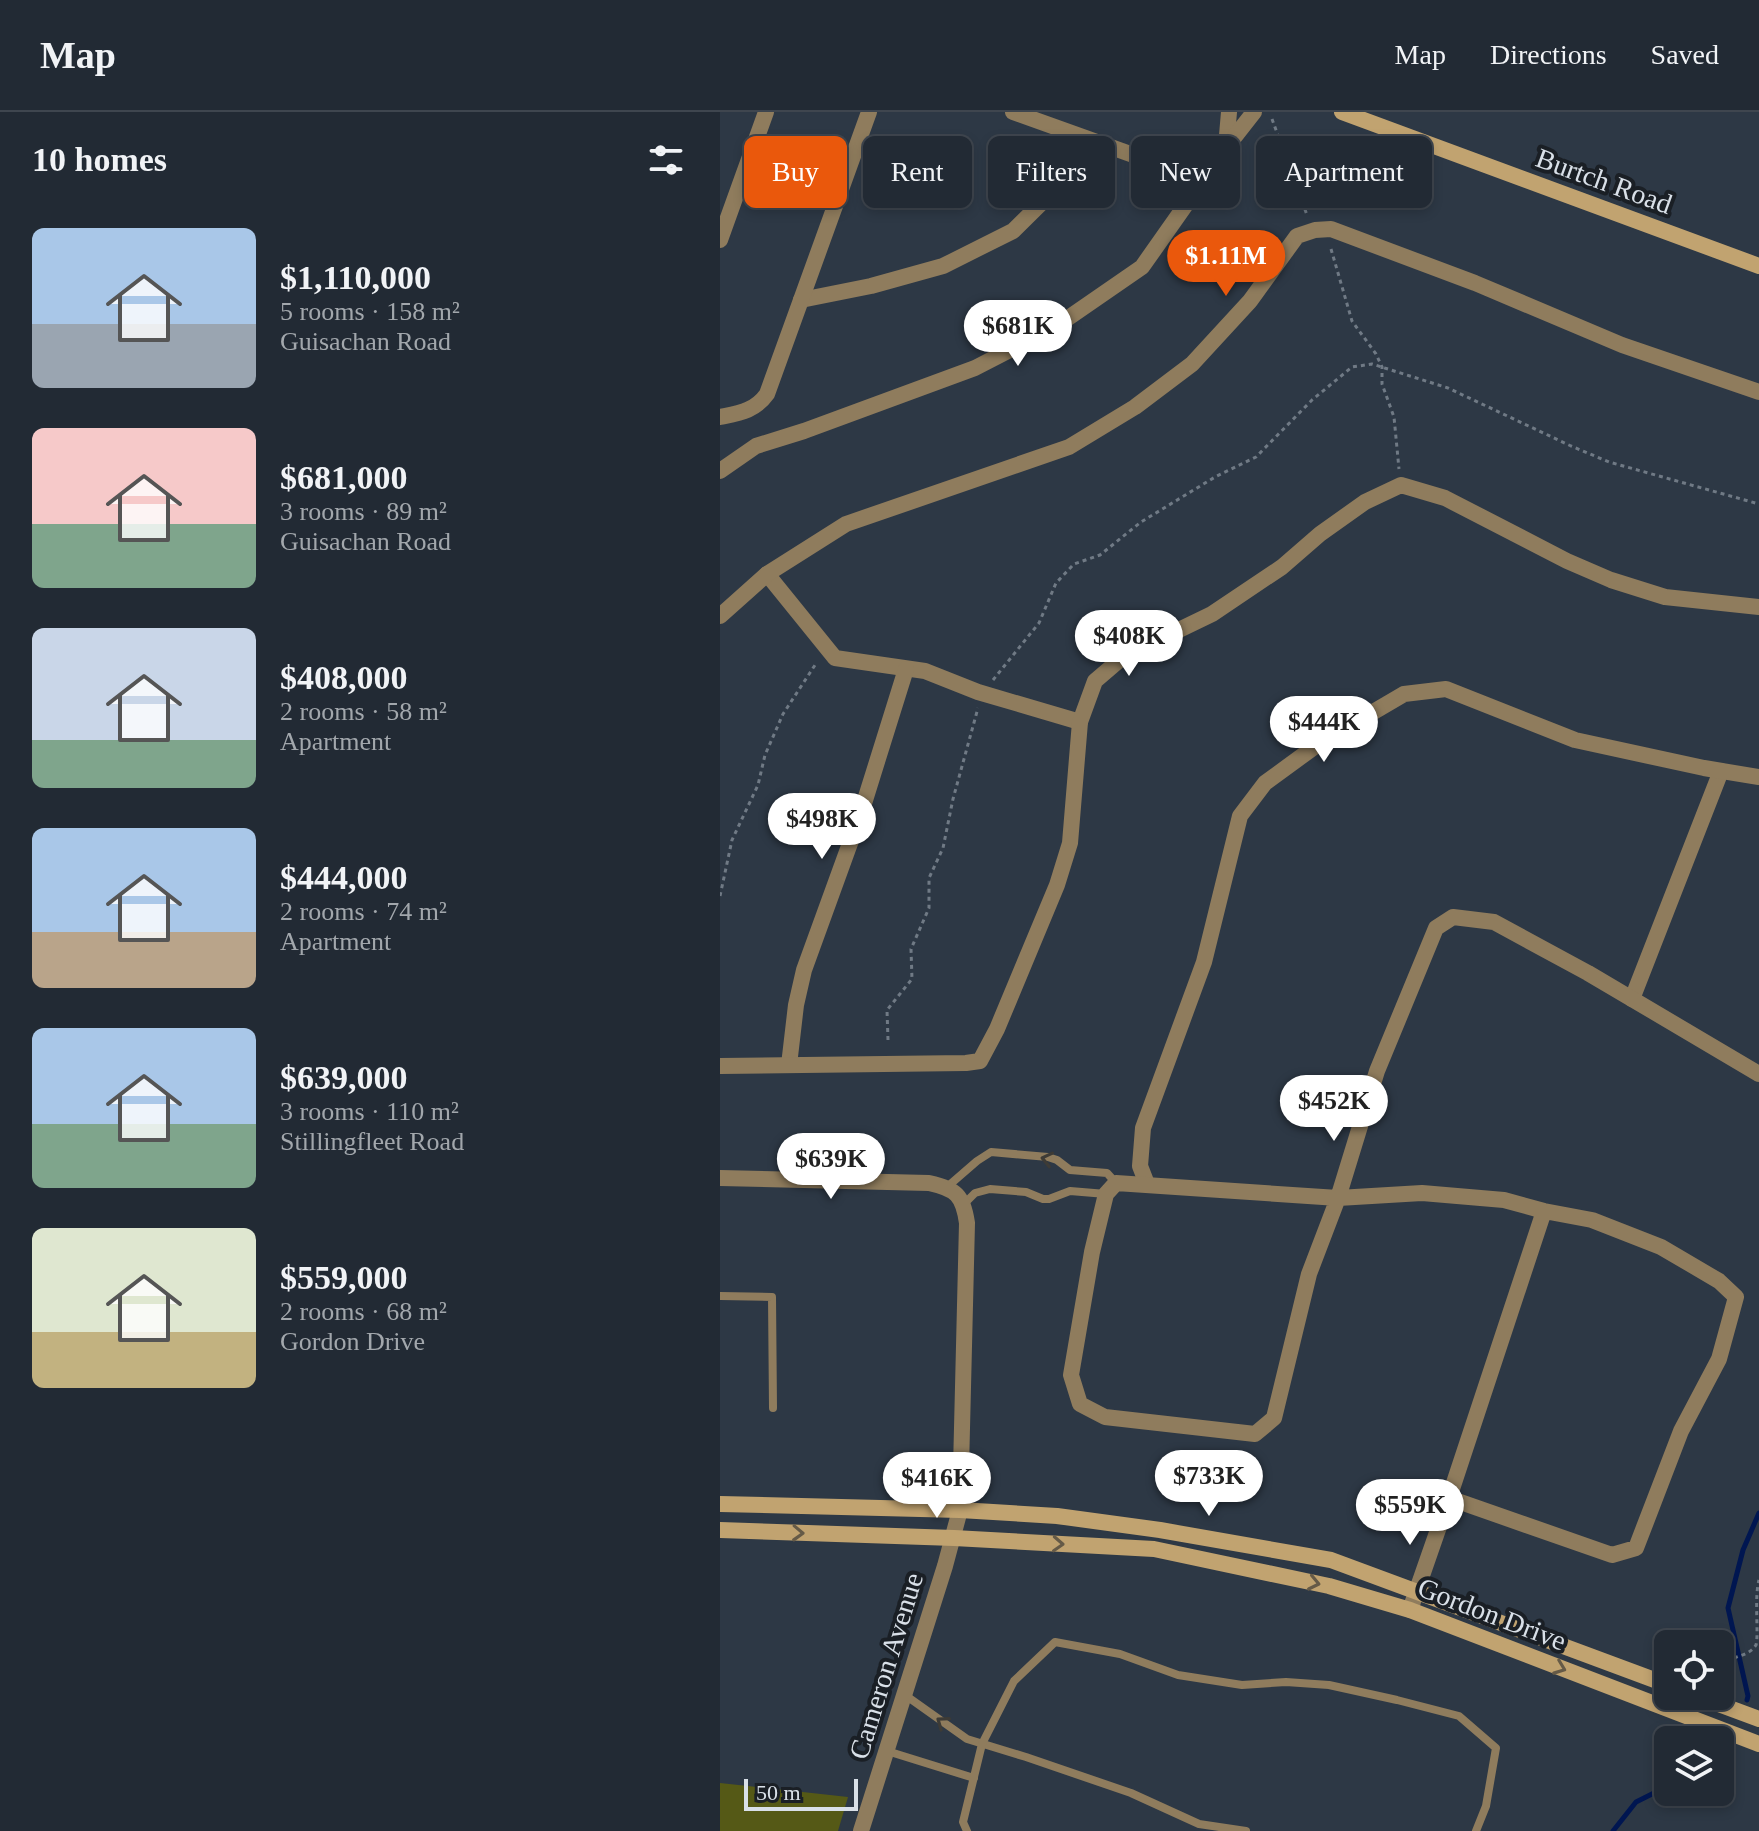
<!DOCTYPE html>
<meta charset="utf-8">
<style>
body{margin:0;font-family:"Times New Roman",serif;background:#2e3640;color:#f1f3f6;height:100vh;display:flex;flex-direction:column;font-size:30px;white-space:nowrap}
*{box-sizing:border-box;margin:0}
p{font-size:26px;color:#a2a7ac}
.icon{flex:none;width:44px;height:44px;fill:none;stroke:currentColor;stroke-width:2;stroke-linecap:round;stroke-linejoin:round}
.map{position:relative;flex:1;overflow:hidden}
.panel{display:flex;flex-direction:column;background:#222a34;width:720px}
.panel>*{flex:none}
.banner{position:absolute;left:24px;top:24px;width:760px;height:72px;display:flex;gap:16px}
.tools{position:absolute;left:934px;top:1518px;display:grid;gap:16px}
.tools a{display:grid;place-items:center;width:80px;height:80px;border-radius:12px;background:#222a34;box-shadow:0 4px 12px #0003,0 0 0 2px #3f464f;font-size:40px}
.scale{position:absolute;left:24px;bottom:20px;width:114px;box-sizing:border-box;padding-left:8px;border:4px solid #d9e0e8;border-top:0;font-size:22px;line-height:28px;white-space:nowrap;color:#d9e0e8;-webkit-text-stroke:6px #1a1f25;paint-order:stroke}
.price{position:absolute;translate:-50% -68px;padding:0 18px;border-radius:28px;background:#fff;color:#222;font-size:26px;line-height:52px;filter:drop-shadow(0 2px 4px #0008)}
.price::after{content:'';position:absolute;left:50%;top:48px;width:24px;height:18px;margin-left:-12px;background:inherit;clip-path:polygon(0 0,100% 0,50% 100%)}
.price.active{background:#ea580c;color:#fff}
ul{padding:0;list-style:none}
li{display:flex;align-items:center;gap:24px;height:200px;padding:0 32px}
li span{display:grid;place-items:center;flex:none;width:224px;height:160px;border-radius:12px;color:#555}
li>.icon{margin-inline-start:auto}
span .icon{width:96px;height:96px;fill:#fffc;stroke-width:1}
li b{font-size:34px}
h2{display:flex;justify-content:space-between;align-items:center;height:96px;padding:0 32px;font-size:34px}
.tag{padding:0 28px;border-radius:12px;background:#222a34;box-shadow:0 4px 12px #0003,0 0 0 2px #3f464f;font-size:28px;line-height:72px}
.tag.active{background:#ea580c;color:#fff}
header{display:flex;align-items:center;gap:48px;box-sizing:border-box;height:112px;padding:0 40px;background:#222a34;border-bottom:2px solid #3f464f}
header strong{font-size:38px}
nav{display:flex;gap:44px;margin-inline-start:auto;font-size:28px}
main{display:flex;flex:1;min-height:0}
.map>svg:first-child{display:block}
</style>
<header>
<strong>Map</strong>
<nav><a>Map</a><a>Directions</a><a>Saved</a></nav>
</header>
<main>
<section class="panel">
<h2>10 homes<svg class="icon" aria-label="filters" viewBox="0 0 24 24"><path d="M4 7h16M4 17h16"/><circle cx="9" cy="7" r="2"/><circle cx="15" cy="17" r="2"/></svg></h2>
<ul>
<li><span style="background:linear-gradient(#a9c7e8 60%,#9aa5b1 0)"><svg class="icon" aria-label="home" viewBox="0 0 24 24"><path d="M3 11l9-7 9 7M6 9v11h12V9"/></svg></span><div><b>$1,110,000</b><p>5 rooms · 158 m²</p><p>Guisachan Road</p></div></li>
<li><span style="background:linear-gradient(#f6c9c9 60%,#7fa58c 0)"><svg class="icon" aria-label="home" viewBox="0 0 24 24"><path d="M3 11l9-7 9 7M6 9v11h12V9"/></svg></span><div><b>$681,000</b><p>3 rooms · 89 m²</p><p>Guisachan Road</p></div></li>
<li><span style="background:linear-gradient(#c9d6e8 70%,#7fa58c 0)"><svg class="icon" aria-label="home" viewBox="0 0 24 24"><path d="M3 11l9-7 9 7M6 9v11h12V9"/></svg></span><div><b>$408,000</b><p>2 rooms · 58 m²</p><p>Apartment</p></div></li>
<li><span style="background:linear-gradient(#a9c7e8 65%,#b9a48a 0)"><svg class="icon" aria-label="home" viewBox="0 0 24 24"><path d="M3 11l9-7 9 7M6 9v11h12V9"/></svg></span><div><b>$444,000</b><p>2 rooms · 74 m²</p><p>Apartment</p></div></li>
<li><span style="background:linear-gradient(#a9c7e8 60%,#7fa58c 0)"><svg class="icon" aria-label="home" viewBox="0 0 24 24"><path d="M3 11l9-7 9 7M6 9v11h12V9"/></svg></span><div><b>$639,000</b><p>3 rooms · 110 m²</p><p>Stillingfleet Road</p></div></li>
<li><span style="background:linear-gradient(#dfe7d0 65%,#c2b280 0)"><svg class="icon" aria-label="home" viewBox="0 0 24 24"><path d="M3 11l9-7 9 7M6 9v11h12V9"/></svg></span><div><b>$559,000</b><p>2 rooms · 68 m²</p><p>Gordon Drive</p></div></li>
</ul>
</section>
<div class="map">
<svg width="1039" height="1719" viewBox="0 0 1039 1719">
<rect width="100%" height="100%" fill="#2d3845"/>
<!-- green -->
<path fill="#555916" d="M 0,1671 L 128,1685 L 118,1719 L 0,1719 Z"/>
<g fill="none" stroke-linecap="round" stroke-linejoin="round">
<!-- stream -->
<g stroke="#001651" stroke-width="5">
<path d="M 1027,1588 L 1028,1584 L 1008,1496 L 1023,1438 L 1039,1401"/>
<path d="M 893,1719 L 916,1690 L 948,1674"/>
</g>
<!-- path -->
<g stroke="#707a85" stroke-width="3" stroke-dasharray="4 4" stroke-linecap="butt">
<path d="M 552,7 L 587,103"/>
<path d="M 611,137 L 632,209 L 656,242 L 662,255 L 662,272 L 674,305 L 679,357"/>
<path d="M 273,568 L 319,511 L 336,471 L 354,452 L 380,443 L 421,410 L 495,365 L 536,345 L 592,288 L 632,255 L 652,252 L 728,276 L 851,334 L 889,350 L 1039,392"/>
<path d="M 0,784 L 12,728 L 38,673 L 45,643 L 63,602 L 97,550"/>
<path d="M 168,928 L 167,898 L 192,867 L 191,837 L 209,796 L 209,766 L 223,736 L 233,687 L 258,596"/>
<path d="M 1014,1546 C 1022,1543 1031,1541 1036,1533 C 1039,1522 1034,1486 1039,1468"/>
</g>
<!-- service -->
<g stroke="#8f7c5d" stroke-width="8">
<path d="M 227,1075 L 257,1049 L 271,1040 L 328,1045 L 337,1048 L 350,1058 L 387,1061 L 396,1071"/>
<path d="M 244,1092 L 255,1081 L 270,1077 L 306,1080 L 323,1087 L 329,1087 L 350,1079 L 386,1082"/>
<path d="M 0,1184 L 52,1185 L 53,1296"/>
<path d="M 185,1583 L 247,1627 L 306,1645 L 411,1681 L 479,1712 L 526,1719"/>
<path d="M 167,1639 L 254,1666"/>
<path d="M 247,1719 L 243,1710 L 262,1632 L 294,1569 L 335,1530 L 400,1542 L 458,1563 L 522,1573 L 566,1570 L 609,1573 L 677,1588 L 739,1604 L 776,1636 L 766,1694 L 756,1719"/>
</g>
<!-- minor -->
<g stroke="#8f7c5d" stroke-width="16">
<path d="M 293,0 L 483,68"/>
<path d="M 0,128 L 46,0"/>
<path d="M 81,188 L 151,174 L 223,154 L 293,119 L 381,32"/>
<path d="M 0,305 C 19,301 35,299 47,282 L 149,0"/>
<path d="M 47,462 L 115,546 L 205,559 L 258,580 L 360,610"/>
<path d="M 0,504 L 47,462 L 126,412 L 349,335 L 415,295 L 472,252 L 530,189 L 577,124 L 595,118 L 611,117 L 755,171 L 902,233 L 1039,280"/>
<path d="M 912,887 L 1001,659"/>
<path d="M 69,953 L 76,893 L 84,858 L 141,701 L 186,557"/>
<path d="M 0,954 L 246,951 L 260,949 L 277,917 L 337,773 L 350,731 L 360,610 L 375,569 L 403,545 L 492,502 L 562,455 L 600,422 L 645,390 L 681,373 L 725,386 L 847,449 L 891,468 L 945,485 L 1039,495"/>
<path d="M 0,1066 L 209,1071 C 236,1077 243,1083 247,1111 L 240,1398 L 225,1454 L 141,1719"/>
<path d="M 427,1072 L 420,1054 L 423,1016 L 484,850 L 520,704 L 545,671 L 597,633 L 684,582 L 726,577 L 855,628 L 984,656 L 1039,665"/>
<path d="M 824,1099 L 729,1386 L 892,1443 L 916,1436 L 961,1319 L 999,1247 L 1016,1185 L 999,1169 L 941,1135 L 872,1108 L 824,1099 L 784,1088 L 702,1081 L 618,1086 L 396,1071 L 386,1082 L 372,1140 L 351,1263 L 360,1292 L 385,1305 L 535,1322 L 554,1306 L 589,1162 L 618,1086 L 657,959 L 716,816 L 733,805 L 774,810 L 868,861 L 1039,962"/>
<path d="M 690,1498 L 729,1386"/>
</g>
<!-- tertiary -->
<g stroke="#8f7c5d" stroke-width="16">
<path d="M 506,35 L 509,0"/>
<path d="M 0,359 L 36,334 L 84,319 L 255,256 L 338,213 L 422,155 L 505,37 L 534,0"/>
</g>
<!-- secondary -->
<g stroke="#c1a370" stroke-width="16">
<path d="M 622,0 L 1039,154"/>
<path d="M 0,1392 L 240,1398 L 337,1404 L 440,1418 L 611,1448 L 948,1573"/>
<path d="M 0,1418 L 234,1426 L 434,1437 L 609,1474 L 690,1498 L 1039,1632"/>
<path d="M 977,1584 L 1039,1607"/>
</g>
</g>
<!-- one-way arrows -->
<defs><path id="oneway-chevron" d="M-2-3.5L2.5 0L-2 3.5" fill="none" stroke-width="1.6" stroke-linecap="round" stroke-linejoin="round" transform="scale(2)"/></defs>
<g stroke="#3d3b36">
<use href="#oneway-chevron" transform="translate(327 1047) rotate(-167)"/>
<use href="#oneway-chevron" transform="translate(222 1610) rotate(-144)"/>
</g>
<g stroke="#655a47">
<use href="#oneway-chevron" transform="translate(78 1421) rotate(2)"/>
<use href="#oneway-chevron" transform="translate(338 1432) rotate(3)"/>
<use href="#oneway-chevron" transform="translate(594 1471) rotate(12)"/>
<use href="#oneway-chevron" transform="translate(840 1556) rotate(21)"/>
</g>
<g text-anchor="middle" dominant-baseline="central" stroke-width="8" stroke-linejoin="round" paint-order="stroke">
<!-- street labels -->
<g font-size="28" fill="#d9e0e8" stroke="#1a1f25">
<text transform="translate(884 69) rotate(20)">Burtch Road</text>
<text transform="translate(772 1502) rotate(21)">Gordon Drive</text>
<text transform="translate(166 1554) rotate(-73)">Cameron Avenue</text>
</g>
</g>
</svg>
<div class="tools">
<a><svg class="icon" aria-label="locate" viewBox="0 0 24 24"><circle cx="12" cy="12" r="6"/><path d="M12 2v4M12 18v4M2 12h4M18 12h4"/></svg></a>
<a><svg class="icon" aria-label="layers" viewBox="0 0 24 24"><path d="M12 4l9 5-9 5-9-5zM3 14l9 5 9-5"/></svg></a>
</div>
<div class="scale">50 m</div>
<b class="price active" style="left:506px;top:186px">$1.11M</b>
<b class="price" style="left:298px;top:256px">$681K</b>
<b class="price" style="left:409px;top:566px">$408K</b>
<b class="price" style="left:604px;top:652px">$444K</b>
<b class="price" style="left:102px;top:749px">$498K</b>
<b class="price" style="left:614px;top:1031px">$452K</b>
<b class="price" style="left:111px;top:1089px">$639K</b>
<b class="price" style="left:489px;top:1406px">$733K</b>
<b class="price" style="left:217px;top:1408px">$416K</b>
<b class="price" style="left:690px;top:1435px">$559K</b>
<div class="banner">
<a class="tag active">Buy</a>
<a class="tag">Rent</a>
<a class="tag">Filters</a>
<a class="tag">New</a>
<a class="tag">Apartment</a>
</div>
</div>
</main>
